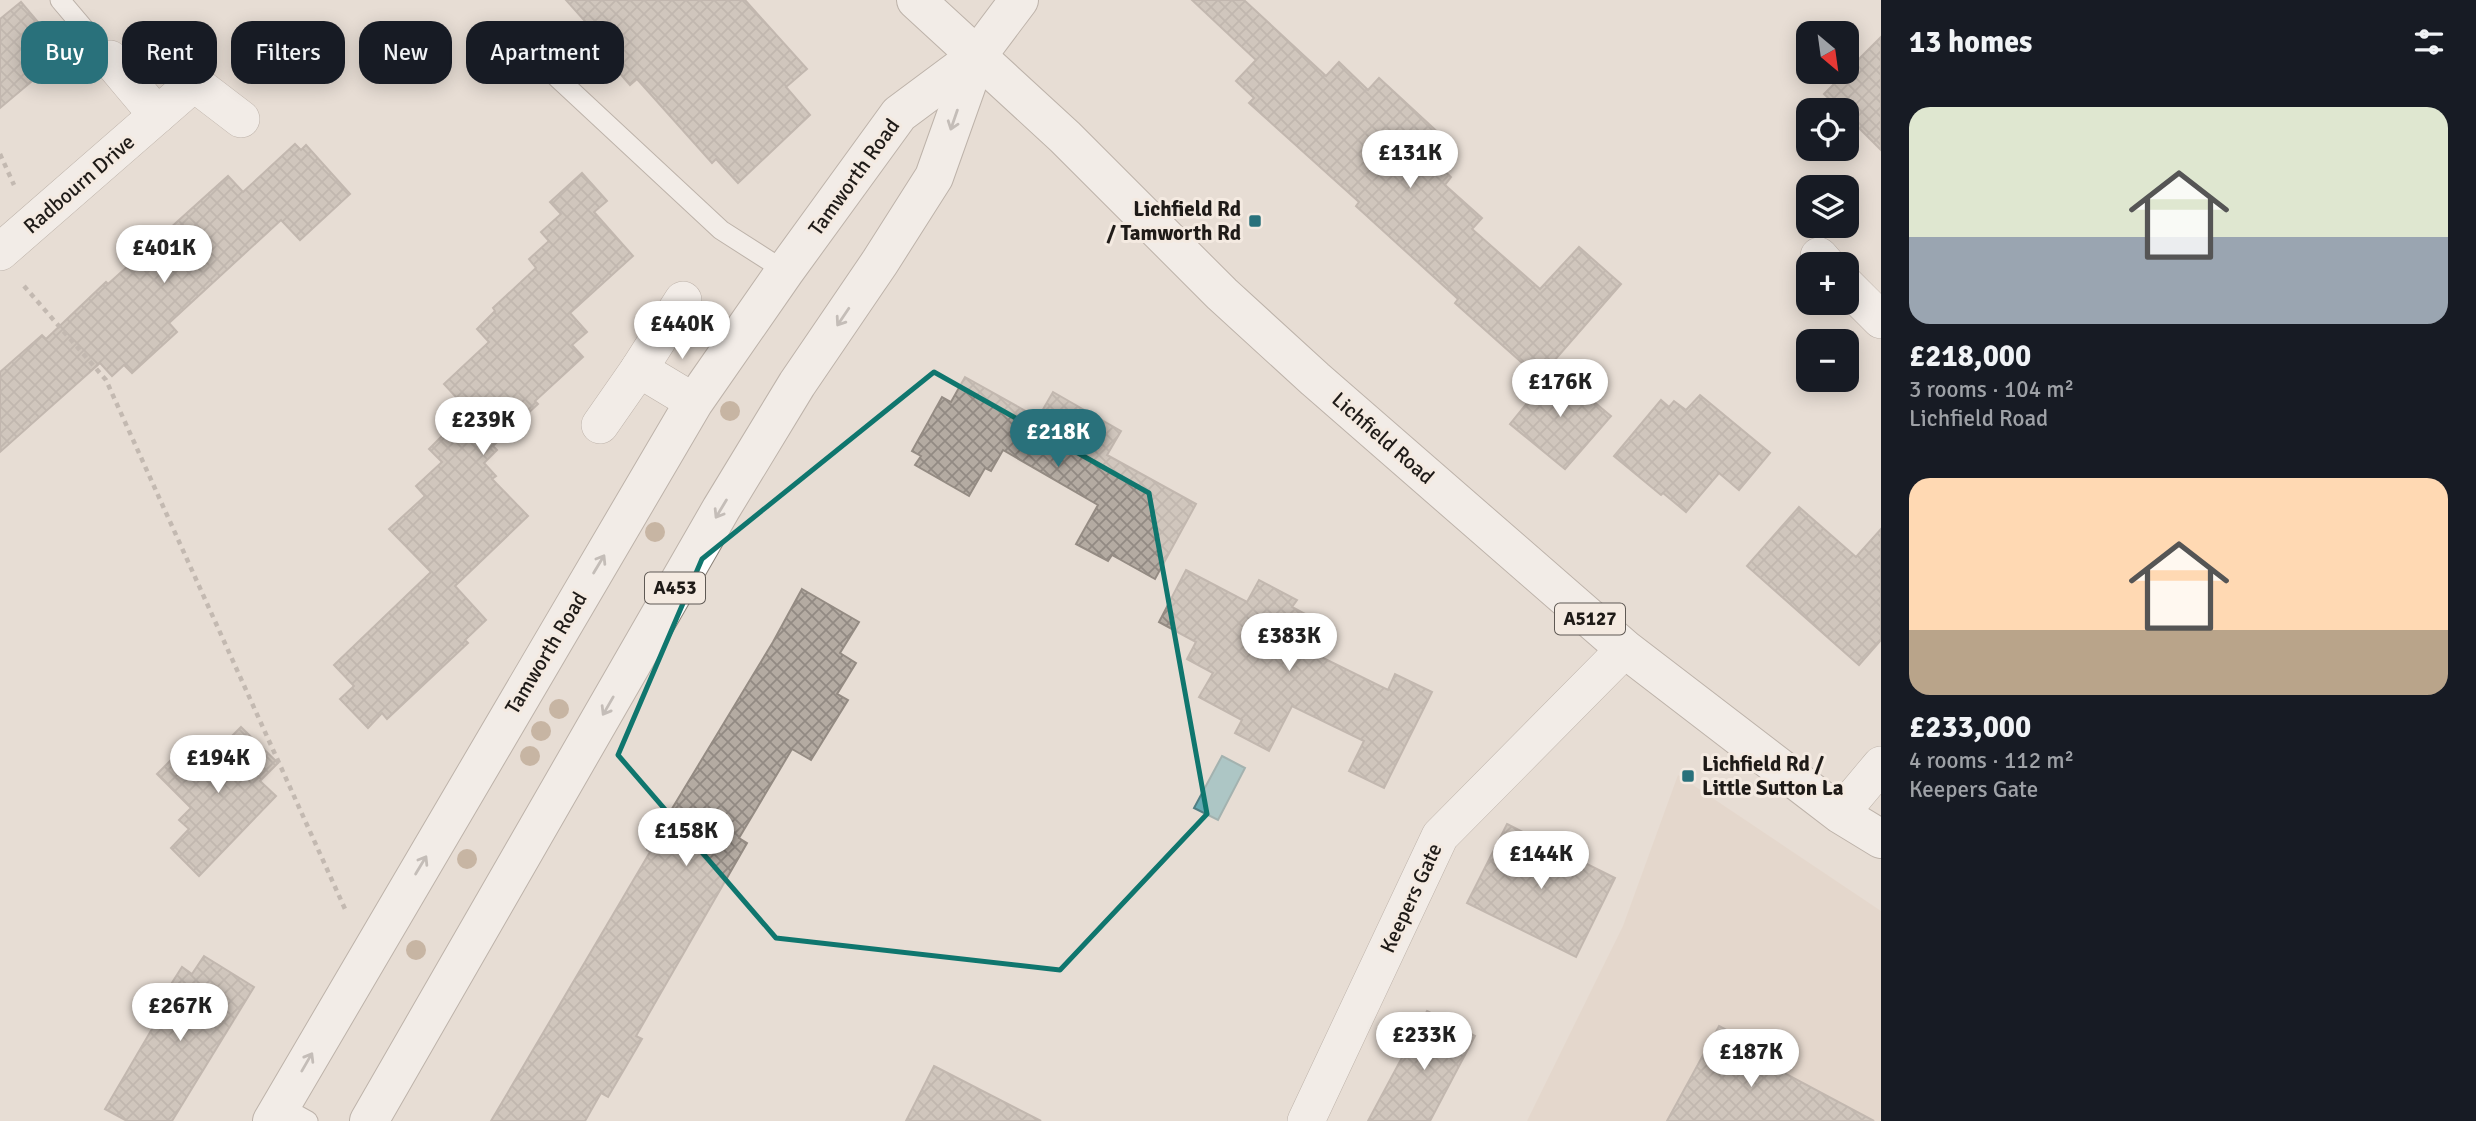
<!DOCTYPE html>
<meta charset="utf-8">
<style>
body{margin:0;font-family:Signika,sans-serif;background:#242831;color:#f1f3f6;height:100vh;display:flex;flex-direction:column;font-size:26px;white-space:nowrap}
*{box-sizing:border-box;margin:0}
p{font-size:23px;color:#9ea1a6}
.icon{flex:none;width:38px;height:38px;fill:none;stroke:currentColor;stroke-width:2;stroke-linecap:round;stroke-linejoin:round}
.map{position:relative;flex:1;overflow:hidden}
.drawer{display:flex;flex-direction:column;background:#171b24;width:595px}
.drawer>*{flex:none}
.top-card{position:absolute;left:21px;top:21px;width:665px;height:63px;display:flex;gap:14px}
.needle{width:46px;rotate:151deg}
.buttons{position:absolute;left:1796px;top:21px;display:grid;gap:14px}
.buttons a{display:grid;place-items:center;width:63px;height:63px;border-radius:14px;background:#171b24;box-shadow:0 4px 18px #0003;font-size:35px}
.price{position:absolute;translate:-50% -60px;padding:0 16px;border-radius:24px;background:#fff;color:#222;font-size:23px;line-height:46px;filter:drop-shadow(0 2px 4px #0008)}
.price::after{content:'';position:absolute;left:50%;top:42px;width:21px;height:16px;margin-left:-10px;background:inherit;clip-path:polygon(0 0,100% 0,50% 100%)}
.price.on{background:#29717b;color:#fff}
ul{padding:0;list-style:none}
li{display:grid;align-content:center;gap:14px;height:371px;padding:0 28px}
li span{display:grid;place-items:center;height:217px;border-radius:21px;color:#555}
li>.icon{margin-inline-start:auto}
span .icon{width:126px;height:126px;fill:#fffc;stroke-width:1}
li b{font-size:30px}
h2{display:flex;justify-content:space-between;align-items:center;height:84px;padding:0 28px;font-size:30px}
.tag{padding:0 24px;border-radius:21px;background:#171b24;box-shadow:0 4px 18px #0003;font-size:24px;line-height:63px}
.tag.on{background:#29717b;color:#fff}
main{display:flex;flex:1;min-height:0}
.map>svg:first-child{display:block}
</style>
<main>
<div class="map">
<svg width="1881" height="1121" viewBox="0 0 1881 1121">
<defs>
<pattern id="building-cross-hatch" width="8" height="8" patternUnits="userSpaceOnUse" patternTransform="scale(1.75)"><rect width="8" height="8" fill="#b4aba2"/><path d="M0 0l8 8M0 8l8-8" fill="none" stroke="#928a83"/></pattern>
</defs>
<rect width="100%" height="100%" fill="#e7ddd4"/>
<!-- built -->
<path fill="#e1d1c3" d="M 1678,775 L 1881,911 L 1881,1121 L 1527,1121 L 1623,926 Z"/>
<!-- water -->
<path fill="#66aab3" stroke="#517f84" stroke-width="2" d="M 1222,756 L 1245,768 L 1218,820 L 1194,808 Z"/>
<!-- building -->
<g fill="url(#building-cross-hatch)" stroke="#948b83" stroke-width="2">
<path d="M 566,0 L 745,0 L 807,69 L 786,87 L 810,115 L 738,183 L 716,159 L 712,163 L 637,79 L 630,85 L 604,55 L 610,49 Z"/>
<path d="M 1192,0 L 1244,0 L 1326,76 L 1339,62 L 1368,90 L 1379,78 L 1455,148 L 1439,166 L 1451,177 L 1445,185 L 1482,218 L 1472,229 L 1540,289 L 1579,247 L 1621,284 L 1539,378 L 1455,303 L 1458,299 L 1356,206 L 1359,202 L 1249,103 L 1254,98 L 1236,81 L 1256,60 Z"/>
<path d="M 21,2 L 59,47 L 38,65 L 44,71 L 0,108 L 0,19 Z"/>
<path d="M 1881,37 L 1881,150 L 1846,115 L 1846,110 L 1841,110 L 1824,94 Z"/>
<path d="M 295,144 L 301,150 L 306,145 L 350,194 L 300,240 L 281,220 L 169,323 L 177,332 L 132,373 L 124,365 L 112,376 L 100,363 L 0,452 L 0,372 L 42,335 L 46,339 L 106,282 L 108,284 L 228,176 L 243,192 Z"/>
<path d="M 582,173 L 607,201 L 594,212 L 633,256 L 570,313 L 587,332 L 572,345 L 583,357 L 535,401 L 538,404 L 493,446 L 497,450 L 484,463 L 496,476 L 492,479 L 528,516 L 455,586 L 486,620 L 465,640 L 468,643 L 387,719 L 382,713 L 368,728 L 340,699 L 354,686 L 334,665 L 431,572 L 389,529 L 425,496 L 416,486 L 442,462 L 429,449 L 468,410 L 444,384 L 489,342 L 477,329 L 495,311 L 493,308 L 536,268 L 529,259 L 549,241 L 541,232 L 561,214 L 550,202 Z"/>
<path d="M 1555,369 L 1611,416 L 1565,469 L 1510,424 Z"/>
<path d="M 965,377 L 1038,418 L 1053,392 L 1121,431 L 1107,455 L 1196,504 L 1155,579 L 1112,555 L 1108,561 L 1076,544 L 1098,505 L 1003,450 L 991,471 L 985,468 L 969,496 L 915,465 L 921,456 L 912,451 L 942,397 L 951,402 Z"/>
<path d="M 1700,395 L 1770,453 L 1739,490 L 1719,473 L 1686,512 L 1663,493 L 1661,495 L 1614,456 L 1661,400 L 1669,407 L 1674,401 L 1686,410 Z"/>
<path d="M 1799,507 L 1856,557 L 1881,529 L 1881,640 L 1859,665 L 1747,566 Z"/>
<path d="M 1186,570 L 1247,602 L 1259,580 L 1297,600 L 1292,607 L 1333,629 L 1319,656 L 1388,690 L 1395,674 L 1432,692 L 1384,788 L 1349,771 L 1364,741 L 1292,706 L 1269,751 L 1235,733 L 1242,720 L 1199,697 L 1213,673 L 1187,659 L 1196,642 L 1159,622 Z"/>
<path d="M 802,589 L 859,622 L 840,653 L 856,663 L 837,694 L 848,700 L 811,760 L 792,749 L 739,838 L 747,843 L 636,1036 L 642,1039 L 608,1097 L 601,1093 L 585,1121 L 491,1121 L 650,852 L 647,850 L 773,642 Z"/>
<path d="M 241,727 L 278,763 L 260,781 L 276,796 L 199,876 L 171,848 L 189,829 L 179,820 L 191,808 L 157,774 L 193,738 L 212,756 Z"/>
<path d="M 1507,824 L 1615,878 L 1576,957 L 1467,903 Z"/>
<path d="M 204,956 L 254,987 L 172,1121 L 127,1121 L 105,1109 L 162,1012 L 156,1008 L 182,967 L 192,974 Z"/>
<path d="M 1427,1011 L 1475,1036 L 1430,1121 L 1368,1121 Z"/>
<path d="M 1719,1026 L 1778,1058 L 1773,1067 L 1874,1121 L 1667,1121 Z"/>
<path d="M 934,1066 L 1041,1121 L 906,1121 Z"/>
</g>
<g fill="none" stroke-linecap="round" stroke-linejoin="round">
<defs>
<g id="lane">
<path d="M 60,0 L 110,59"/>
<path d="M 535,57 L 721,230 L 785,271"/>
<path d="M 281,1106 L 308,1121"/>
</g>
<g id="street">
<path d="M 110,59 L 157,115"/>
<path d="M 0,252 L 194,83 L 241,119"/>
<path d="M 1819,256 L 1826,264"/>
<path d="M 1846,285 L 1881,320"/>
<path d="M 639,369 L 694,402"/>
<path d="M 600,425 L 639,369 L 683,300"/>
<path d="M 1840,814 L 1881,765"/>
<path d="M 1306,1121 L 1440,836 L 1625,649"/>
</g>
<path id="secondary" d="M 977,56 L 1019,0"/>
<g id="primary">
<path d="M 916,0 L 1065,137 L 1222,294 L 1315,379 L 1625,649 L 1840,814 L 1881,839"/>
<path d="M 272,1121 L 694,402 L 785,271 L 899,114 L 977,56"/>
<path d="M 369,1121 L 721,509 L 797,384 L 880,262 L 934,177 L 977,56"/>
</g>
</defs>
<!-- lane casing -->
<use href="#lane" stroke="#8a8078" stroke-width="21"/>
<!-- street casing -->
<use href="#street" stroke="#8a8078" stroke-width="38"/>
<!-- secondary casing -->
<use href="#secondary" stroke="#8a8078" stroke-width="40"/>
<!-- primary casing -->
<use href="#primary" stroke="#8a8078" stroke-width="40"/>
<!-- path -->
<g stroke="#978f88" stroke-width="4.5" stroke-dasharray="5 5" stroke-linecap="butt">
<path d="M 0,154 L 14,185"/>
<path d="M 24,286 L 106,380 L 345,909"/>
</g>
<!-- lane -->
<use href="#lane" stroke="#fff" stroke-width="19"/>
<!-- street -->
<use href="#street" stroke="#fff" stroke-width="37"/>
<!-- secondary -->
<use href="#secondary" stroke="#fff" stroke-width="38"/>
<!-- primary -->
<use href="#primary" stroke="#fff" stroke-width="38"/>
</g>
<!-- trees -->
<g fill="#a08569">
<circle cx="730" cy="411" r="10"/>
<circle cx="655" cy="532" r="10"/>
<circle cx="559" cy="709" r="10"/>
<circle cx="541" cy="731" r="10"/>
<circle cx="530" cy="756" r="10"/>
<circle cx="467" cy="859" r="10"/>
<circle cx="416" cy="950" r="10"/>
</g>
<!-- one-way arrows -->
<defs><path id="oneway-shaft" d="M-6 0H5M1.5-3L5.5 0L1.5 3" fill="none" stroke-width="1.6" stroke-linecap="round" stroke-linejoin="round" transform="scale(1.75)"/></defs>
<g stroke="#9a9897">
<use href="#oneway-shaft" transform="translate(954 120) rotate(109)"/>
<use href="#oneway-shaft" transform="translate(843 317) rotate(124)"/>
<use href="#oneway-shaft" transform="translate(721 509) rotate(121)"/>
<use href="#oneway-shaft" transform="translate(599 564) rotate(-59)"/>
<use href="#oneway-shaft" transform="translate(608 706) rotate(120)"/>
<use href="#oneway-shaft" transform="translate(421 865) rotate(-59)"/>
<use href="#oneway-shaft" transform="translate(307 1062) rotate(-60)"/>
</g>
<!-- marked area -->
<path d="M0 0H1881V1121H0ZM 934,372 L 1149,493 L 1207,814 L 1060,970 L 776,938 L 618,755 L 702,559 Z" fill="#e7ddd4" fill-opacity=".55" fill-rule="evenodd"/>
<path fill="none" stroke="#0f766e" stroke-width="5" stroke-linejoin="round" d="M 934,372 L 1149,493 L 1207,814 L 1060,970 L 776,938 L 618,755 L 702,559 Z"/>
<!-- markers -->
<g fill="#29717b" stroke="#f4eae1" stroke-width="2.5">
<rect x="1248" y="214" width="14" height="14" rx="3.5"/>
<rect x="1681" y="769" width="14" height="14" rx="3.5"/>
</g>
<g text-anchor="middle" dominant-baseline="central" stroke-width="6" stroke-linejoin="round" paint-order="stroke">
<!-- shield labels -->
<g fill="#f4eae1" stroke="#5f5954" stroke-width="2">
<rect x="645" y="572.5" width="60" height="31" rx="5"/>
<rect x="1555" y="603.5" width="70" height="31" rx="5"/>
</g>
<g font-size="19" font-weight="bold" fill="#1f1b18">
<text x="675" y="588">A453</text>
<text x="1590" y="619">A5127</text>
</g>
<!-- street labels -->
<g font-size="21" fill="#1f1b18" stroke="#f4eae1">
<text transform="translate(854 177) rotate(-54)">Tamworth Road</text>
<text transform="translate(79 184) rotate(-41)">Radbourn Drive</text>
<text transform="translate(1383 438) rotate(41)">Lichfield Road</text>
<text transform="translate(546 653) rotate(-59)">Tamworth Road</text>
<text transform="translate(1411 898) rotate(-65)">Keepers Gate</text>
</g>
<!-- poi labels -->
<g font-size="21" font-weight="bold" fill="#1f1b18" stroke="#f4eae1" text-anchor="end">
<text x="1241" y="209">Lichfield Rd<tspan x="1241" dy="24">/ Tamworth Rd</tspan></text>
<text x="1702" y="764" text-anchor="start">Lichfield Rd /<tspan x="1702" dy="24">Little Sutton La</tspan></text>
</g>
</g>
</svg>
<div class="buttons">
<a><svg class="needle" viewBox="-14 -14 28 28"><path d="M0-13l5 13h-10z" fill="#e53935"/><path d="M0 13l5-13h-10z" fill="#9ea1a6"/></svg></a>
<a><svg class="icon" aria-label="locate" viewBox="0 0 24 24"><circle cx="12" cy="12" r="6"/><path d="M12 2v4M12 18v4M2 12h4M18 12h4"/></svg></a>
<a><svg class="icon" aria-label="layers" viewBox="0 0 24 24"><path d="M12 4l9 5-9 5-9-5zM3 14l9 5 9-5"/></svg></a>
<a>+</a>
<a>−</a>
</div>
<b class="price" style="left:1410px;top:190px">£131K</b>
<b class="price" style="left:164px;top:285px">£401K</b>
<b class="price" style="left:682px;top:361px">£440K</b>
<b class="price" style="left:1560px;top:419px">£176K</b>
<b class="price" style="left:483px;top:457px">£239K</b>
<b class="price on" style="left:1058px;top:469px">£218K</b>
<b class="price" style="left:1289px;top:673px">£383K</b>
<b class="price" style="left:218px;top:795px">£194K</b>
<b class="price" style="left:686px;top:868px">£158K</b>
<b class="price" style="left:1541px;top:891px">£144K</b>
<b class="price" style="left:180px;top:1043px">£267K</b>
<b class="price" style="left:1424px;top:1072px">£233K</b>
<b class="price" style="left:1751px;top:1089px">£187K</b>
<div class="top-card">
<a class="tag on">Buy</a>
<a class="tag">Rent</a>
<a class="tag">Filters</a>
<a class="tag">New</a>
<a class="tag">Apartment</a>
</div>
</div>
<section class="drawer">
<h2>13 homes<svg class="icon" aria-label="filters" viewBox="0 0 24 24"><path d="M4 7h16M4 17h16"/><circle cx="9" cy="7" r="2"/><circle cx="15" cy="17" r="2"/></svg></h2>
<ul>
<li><span style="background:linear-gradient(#dfe7d0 60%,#9aa5b1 0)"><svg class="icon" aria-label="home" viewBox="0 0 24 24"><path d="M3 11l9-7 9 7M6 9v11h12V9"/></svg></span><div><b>£218,000</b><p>3 rooms · 104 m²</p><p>Lichfield Road</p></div></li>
<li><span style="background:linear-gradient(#ffd9b3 70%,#b9a48a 0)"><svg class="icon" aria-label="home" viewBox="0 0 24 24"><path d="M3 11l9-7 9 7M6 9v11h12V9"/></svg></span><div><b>£233,000</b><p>4 rooms · 112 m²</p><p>Keepers Gate</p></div></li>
</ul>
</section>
</main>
